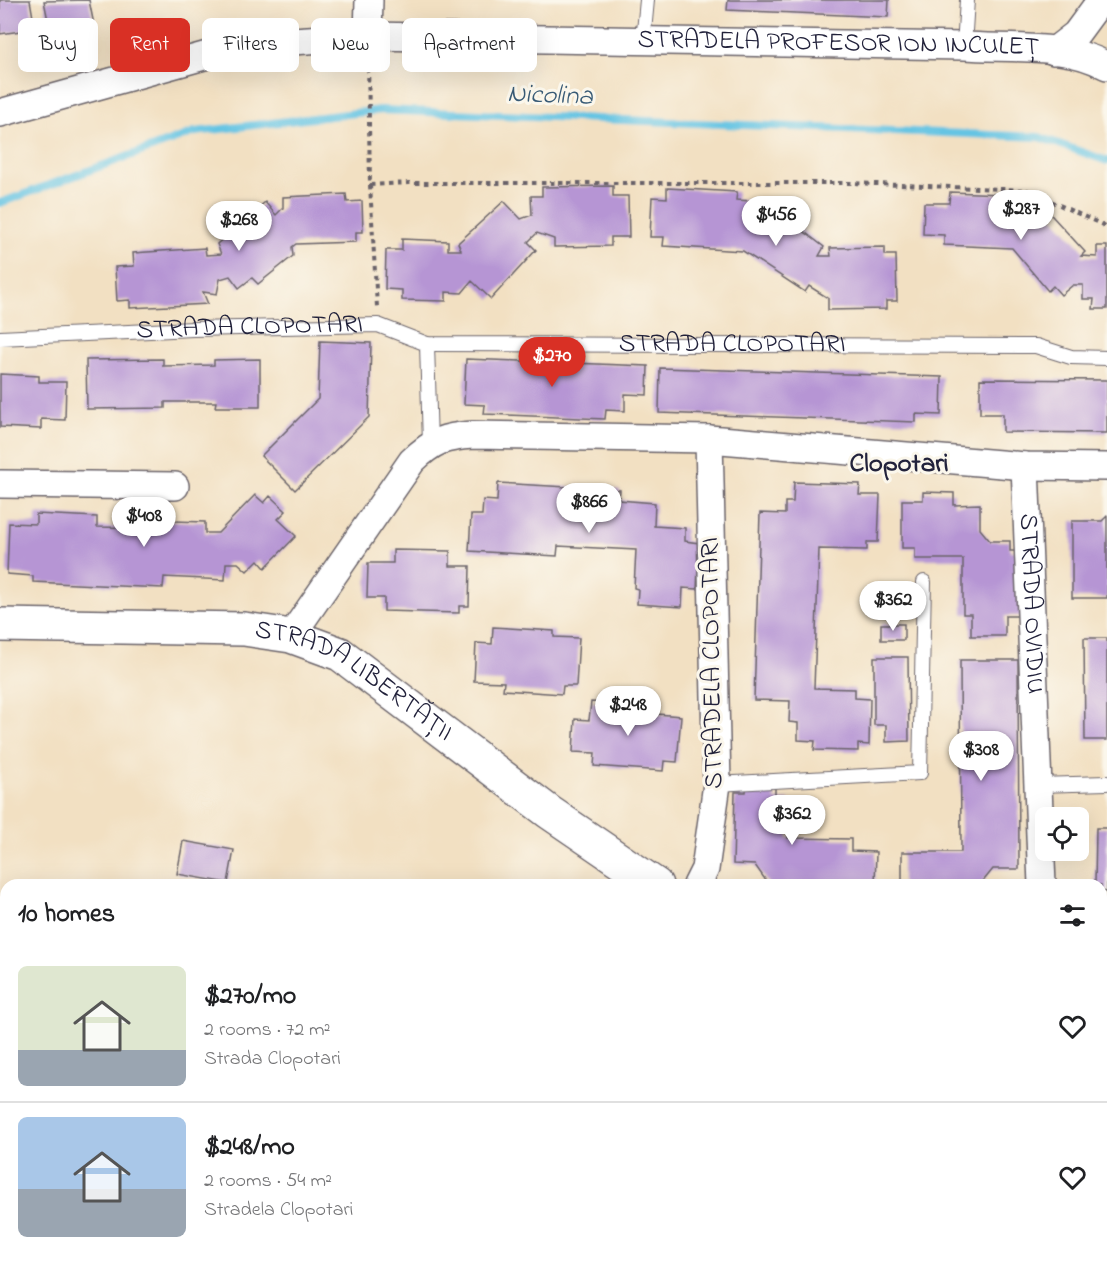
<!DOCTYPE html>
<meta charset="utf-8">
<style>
body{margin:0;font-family:"Indie Flower",sans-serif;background:#f6f6f6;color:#202124;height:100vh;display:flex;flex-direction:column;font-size:22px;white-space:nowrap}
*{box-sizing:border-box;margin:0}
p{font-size:20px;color:#757577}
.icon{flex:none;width:33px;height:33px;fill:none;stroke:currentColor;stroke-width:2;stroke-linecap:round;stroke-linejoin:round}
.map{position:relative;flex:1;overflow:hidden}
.side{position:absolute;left:0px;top:879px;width:1107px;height:384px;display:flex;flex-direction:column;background:#fff;border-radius:18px 18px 0 0;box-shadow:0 6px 24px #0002}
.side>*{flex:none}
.banner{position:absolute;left:18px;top:18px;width:600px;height:54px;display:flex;gap:12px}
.fabs{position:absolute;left:1035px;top:807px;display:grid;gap:12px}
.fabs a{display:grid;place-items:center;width:54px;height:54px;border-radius:9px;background:#fff;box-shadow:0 6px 24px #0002;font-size:30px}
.price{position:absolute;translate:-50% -51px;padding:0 14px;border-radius:21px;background:#fff;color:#222;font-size:20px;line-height:39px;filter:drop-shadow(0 2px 3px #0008)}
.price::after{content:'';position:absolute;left:50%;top:36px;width:18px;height:14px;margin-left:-9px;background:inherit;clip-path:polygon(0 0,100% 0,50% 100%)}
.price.selected{background:#d93025;color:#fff}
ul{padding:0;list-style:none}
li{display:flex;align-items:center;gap:18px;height:150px;padding:0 18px}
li+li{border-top:2px solid #e0e0e0}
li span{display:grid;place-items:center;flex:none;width:168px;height:120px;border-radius:9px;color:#555}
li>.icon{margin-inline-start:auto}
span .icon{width:72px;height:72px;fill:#fffc;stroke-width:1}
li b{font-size:26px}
h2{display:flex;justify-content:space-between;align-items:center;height:72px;padding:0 18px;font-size:26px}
.tag{padding:0 21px;border-radius:9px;background:#fff;box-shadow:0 6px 24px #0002;font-size:21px;line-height:54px}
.tag.selected{background:#d93025;color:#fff}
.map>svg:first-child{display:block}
</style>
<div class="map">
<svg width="1107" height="1263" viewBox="0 0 1107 1263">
<rect width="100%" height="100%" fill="#fbf7ec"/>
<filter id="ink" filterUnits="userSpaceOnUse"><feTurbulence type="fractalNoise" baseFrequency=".0167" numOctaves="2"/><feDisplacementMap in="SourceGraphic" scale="12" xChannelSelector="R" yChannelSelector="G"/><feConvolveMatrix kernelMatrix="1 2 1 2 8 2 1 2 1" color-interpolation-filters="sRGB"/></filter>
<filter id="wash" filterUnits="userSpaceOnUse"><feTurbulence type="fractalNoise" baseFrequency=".008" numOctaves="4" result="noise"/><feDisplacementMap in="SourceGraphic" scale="24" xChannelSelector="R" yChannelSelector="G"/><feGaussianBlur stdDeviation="1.35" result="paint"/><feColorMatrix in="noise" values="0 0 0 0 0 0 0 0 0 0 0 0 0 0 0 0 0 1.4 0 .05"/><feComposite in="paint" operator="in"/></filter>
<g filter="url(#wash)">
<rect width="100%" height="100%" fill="#f2e0c2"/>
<!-- industrial -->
<path fill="#c6c0da" d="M 1101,1034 L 1107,1034 L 1107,1237 L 1101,1238 Z"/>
<!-- green -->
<g fill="#a8c167" stroke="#657251" stroke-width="1.5">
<path d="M 0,1138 L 6,1140 L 6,1182 L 0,1180 Z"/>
<path d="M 232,1257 L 337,1257 L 344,1263 L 247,1263 Z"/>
</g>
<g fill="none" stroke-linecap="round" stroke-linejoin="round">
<!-- stream -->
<path stroke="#65c4e3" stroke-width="8" d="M 0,203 L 195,132 L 381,110 L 1039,137 L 1107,161"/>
</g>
<g id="blocks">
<!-- building -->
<g fill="#b695d4">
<path d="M 0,0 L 30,0 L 35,29 L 0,34 Z"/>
<path d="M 89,0 L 96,35 L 53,45 L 44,1 Z"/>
<path d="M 728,0 L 889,0 L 888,17 L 727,10 Z"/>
<path d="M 613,186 L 613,196 L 628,196 L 629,237 L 611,237 L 611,246 L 554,247 L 554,239 L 537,233 L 528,242 L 536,250 L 491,299 L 472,281 L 462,293 L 446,292 L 446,301 L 402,300 L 402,290 L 385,289 L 386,250 L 402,250 L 402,239 L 448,241 L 448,250 L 461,250 L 458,243 L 504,201 L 521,219 L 532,215 L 531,196 L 542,196 L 542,187 Z"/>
<path d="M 667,188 L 737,192 L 736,200 L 753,201 L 752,215 L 760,221 L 771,206 L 824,247 L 819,256 L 831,256 L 830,248 L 885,247 L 885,255 L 896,255 L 897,301 L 886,301 L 886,309 L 828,310 L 828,298 L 809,286 L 805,292 L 743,251 L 663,246 L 664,237 L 650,237 L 652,197 L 667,198 Z"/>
<path d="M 950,192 L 1002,194 L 1002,203 L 1015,204 L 1015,219 L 1027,219 L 1042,205 L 1085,252 L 1081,256 L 1097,257 L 1097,246 L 1107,246 L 1107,309 L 1093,309 L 1094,299 L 1083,299 L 1083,285 L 1073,285 L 1061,295 L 1053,286 L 1048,291 L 1012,248 L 944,245 L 944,235 L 923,234 L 924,203 L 949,203 Z"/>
<path d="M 346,194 L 347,202 L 362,201 L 363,232 L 356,232 L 356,242 L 296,244 L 292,247 L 293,256 L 258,284 L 252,278 L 239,288 L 230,276 L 220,279 L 217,294 L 203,292 L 208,304 L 130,308 L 130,300 L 117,301 L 115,267 L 134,266 L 133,253 L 205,248 L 206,255 L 221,254 L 217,244 L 265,202 L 276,215 L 283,208 L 283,197 Z"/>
<path d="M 320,341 L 371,343 L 369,417 L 295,490 L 261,456 L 318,399 Z"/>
<path d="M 163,359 L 163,366 L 214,365 L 214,360 L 260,359 L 260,407 L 215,407 L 216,402 L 165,402 L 165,408 L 87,409 L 86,360 Z"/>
<path d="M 466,359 L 648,366 L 647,395 L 625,394 L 625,411 L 606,410 L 605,419 L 484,414 L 485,405 L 464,404 Z"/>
<path d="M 660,368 L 942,377 L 941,415 L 916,414 L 916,422 L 659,413 Z"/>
<path d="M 0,374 L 39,376 L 39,382 L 66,382 L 65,420 L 41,419 L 41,429 L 0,427 Z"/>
<path d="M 980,379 L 1107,380 L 1107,433 L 1003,432 L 1003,414 L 980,414 Z"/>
<path d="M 794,482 L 860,484 L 859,495 L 880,495 L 878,542 L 867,542 L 867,550 L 819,549 L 814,688 L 855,689 L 855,698 L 870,699 L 869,745 L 858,744 L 858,751 L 814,750 L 815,741 L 798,740 L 798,723 L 789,722 L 790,701 L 754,700 L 760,513 L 785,514 L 785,502 L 793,502 Z"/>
<path d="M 498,483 L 620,490 L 619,500 L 655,503 L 654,526 L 685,528 L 685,541 L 699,543 L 697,589 L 683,588 L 682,607 L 637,604 L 638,589 L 634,588 L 636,550 L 558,546 L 557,556 L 469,551 L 471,515 L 482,515 L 483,500 L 497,501 Z"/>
<path d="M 923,492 L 954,493 L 954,505 L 980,504 L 980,529 L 990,541 L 1010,541 L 1010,551 L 1023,551 L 1023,616 L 1005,616 L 1005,636 L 971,636 L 971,614 L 963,614 L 963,559 L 915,559 L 915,548 L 902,548 L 902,500 L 923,500 Z"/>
<path d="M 255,495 L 264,503 L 270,496 L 286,511 L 278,519 L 296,536 L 265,568 L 258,560 L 247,571 L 238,563 L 226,563 L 225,580 L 164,577 L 163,588 L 33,582 L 33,576 L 7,574 L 9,523 L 36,524 L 36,514 L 97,517 L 97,527 L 143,528 L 143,520 L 205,522 L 205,533 L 218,533 Z"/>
<path d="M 1107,516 L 1107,598 L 1072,598 L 1072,521 L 1102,521 Z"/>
<path d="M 393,550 L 450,551 L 450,566 L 470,566 L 469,606 L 459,606 L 459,613 L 384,611 L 384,598 L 367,598 L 368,563 L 393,563 Z"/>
<rect x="881" y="624" width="23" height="16"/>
<path d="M 493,627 L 554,631 L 554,637 L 579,638 L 576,686 L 563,686 L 562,694 L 503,690 L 504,682 L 474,681 L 476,643 L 492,644 Z"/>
<path d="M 1084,638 L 1107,638 L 1107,740 L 1085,740 Z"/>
<path d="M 874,657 L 908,657 L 909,741 L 886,742 L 886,725 L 874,725 Z"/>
<path d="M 960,660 L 1018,660 L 1019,869 L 993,869 L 980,885 L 902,885 L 902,852 L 961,852 Z"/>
<path d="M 591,702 L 658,707 L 657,714 L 681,716 L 677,762 L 664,761 L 663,771 L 594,766 L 595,753 L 573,752 L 575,719 L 589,720 Z"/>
<path d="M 747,783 L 775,783 L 775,800 L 789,800 L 788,838 L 851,839 L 851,851 L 876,852 L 875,885 L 769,885 L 755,865 L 733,864 L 735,792 L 746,792 Z"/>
<path d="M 1096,828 L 1107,828 L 1107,892 L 1101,891 L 1101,885 L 1095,885 Z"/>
<path d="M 183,841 L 234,850 L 228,883 L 177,874 Z"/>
<path d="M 0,1004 L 6,1006 L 6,1079 L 0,1077 Z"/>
<path d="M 536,1257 L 543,1257 L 557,1263 L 533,1263 Z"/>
<path d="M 652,1257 L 671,1257 L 681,1263 L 649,1263 Z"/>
</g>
</g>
</g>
<g filter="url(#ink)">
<use href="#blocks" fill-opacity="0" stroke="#6b646a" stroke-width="1.5"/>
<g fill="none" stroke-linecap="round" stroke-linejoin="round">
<defs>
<g id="service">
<path d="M 643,42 L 647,0"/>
<path d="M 964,46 L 967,0"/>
<path id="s1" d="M 0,338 L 193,329 L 378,325 L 427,344 L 1036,346 L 1071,357 L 1107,358"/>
<path d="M 427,344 L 430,444"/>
<path d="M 717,784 L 920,773 L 924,582"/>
<path d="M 1039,785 L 1107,783"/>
<path d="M 636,1263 L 639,1257"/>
</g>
<g id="minor">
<path d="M 368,36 L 369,0"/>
<path d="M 1054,51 L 1076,34 L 1101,0"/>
<path id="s2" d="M 0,113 L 247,44 L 368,36 L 964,46 C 1009,49 1067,43 1107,66"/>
<path id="s3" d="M 1025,466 L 1042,885"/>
<path d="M 0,484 L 175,486"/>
<path d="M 291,636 L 412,461 C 434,440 444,437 473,435 L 709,439 L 1025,466 L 1107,467"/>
<path d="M 697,885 L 705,869 L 717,784 L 709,439"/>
<path d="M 0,1116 L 6,1118"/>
<path d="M 376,1257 L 383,1263"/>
</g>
<g id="tertiary">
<path id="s4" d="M 0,625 L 244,629 L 291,636 L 340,654 L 549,812 L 656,885"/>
<path d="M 1101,974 L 1107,974"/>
<path d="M 726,1257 L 735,1263"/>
</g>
<g id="secondary">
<path d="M 0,1213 L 6,1215"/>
<path d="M 0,1241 L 6,1243"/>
<path d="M 55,1257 L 77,1263"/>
<path d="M 145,1257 L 162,1263"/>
</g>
</defs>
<!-- service casing -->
<use href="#service" stroke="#6b646a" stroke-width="16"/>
<!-- minor casing -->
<use href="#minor" stroke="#6b646a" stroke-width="30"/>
<!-- tertiary casing -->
<use href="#tertiary" stroke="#6b646a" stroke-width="36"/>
<!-- secondary casing -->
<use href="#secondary" stroke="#6b646a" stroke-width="36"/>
<!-- path -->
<g stroke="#6b646a" stroke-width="4" stroke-dasharray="4.5 4.5" stroke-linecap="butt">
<path d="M 368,59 L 370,185 L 377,307"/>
<path d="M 370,185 L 409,183 L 851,183 L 1027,190 L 1107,227"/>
</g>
<!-- service -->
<use href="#service" stroke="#fff" stroke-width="14"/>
<!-- minor -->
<use href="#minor" stroke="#fff" stroke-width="27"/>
<!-- tertiary -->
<use href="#tertiary" stroke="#fff" stroke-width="33"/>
<!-- secondary -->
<use href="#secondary" stroke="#f6e9c3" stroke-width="33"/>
<!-- rail -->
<g stroke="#22223b" stroke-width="4.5">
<path d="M 0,947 L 6,948"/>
<path d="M 0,965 L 6,966"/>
<path d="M 1101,1067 L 1107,1068"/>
<path d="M 1101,1086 L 1107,1086"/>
</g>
</g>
</g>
<g text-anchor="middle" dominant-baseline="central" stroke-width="6" stroke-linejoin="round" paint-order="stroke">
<!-- street labels -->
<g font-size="26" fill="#22223b" stroke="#fbf7ec">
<text stroke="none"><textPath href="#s2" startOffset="848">STRADELA PROFESOR ION INCULEȚ</textPath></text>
<text stroke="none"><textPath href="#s1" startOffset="250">STRADA CLOPOTARI</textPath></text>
<text stroke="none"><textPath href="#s1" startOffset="736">STRADA CLOPOTARI</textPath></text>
<text stroke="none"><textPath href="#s3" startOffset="138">STRADA OVIDIU</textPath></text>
<text transform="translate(713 663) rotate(-91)">STRADELA CLOPOTARI</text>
<text stroke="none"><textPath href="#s4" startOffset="368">STRADA LIBERTĂȚII</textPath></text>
</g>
<!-- water labels -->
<g font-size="27" font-style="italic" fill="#395b76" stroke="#fbf7ec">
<text transform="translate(550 96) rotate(2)">Nicolina</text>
</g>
<!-- neighbourhood labels -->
<g font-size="27" font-weight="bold" fill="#22223b" stroke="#fbf7ec">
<text x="899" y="464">Clopotari</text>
</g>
</g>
</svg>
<div class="fabs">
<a><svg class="icon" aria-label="locate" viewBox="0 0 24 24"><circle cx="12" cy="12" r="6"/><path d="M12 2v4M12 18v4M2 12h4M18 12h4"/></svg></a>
</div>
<b class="price" style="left:1021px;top:241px">$287</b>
<b class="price" style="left:776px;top:247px">$456</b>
<b class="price" style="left:239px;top:252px">$268</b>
<b class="price selected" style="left:552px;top:388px">$270</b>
<b class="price" style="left:589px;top:534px">$866</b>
<b class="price" style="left:144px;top:548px">$408</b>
<b class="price" style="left:893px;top:632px">$362</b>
<b class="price" style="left:628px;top:737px">$248</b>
<b class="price" style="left:981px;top:782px">$308</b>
<b class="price" style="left:792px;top:846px">$362</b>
<div class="banner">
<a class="tag">Buy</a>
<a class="tag selected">Rent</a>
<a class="tag">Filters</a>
<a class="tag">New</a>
<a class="tag">Apartment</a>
</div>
<section class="side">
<h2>10 homes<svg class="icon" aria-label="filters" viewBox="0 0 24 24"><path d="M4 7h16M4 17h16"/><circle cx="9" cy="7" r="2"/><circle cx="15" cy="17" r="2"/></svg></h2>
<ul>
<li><span style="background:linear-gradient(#dfe7d0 70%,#9aa5b1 0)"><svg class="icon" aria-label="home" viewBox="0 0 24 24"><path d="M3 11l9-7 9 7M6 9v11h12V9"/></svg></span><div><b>$270/mo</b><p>2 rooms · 72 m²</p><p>Strada Clopotari</p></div><svg class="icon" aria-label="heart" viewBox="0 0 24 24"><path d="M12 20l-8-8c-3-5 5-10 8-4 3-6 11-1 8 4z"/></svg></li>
<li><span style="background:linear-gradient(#a9c7e8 60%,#9aa5b1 0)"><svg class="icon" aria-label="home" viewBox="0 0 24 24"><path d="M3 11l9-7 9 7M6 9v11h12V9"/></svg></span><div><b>$248/mo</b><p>2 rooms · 54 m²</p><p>Stradela Clopotari</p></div><svg class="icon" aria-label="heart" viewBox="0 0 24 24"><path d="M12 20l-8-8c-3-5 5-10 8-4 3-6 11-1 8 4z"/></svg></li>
</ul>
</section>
</div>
